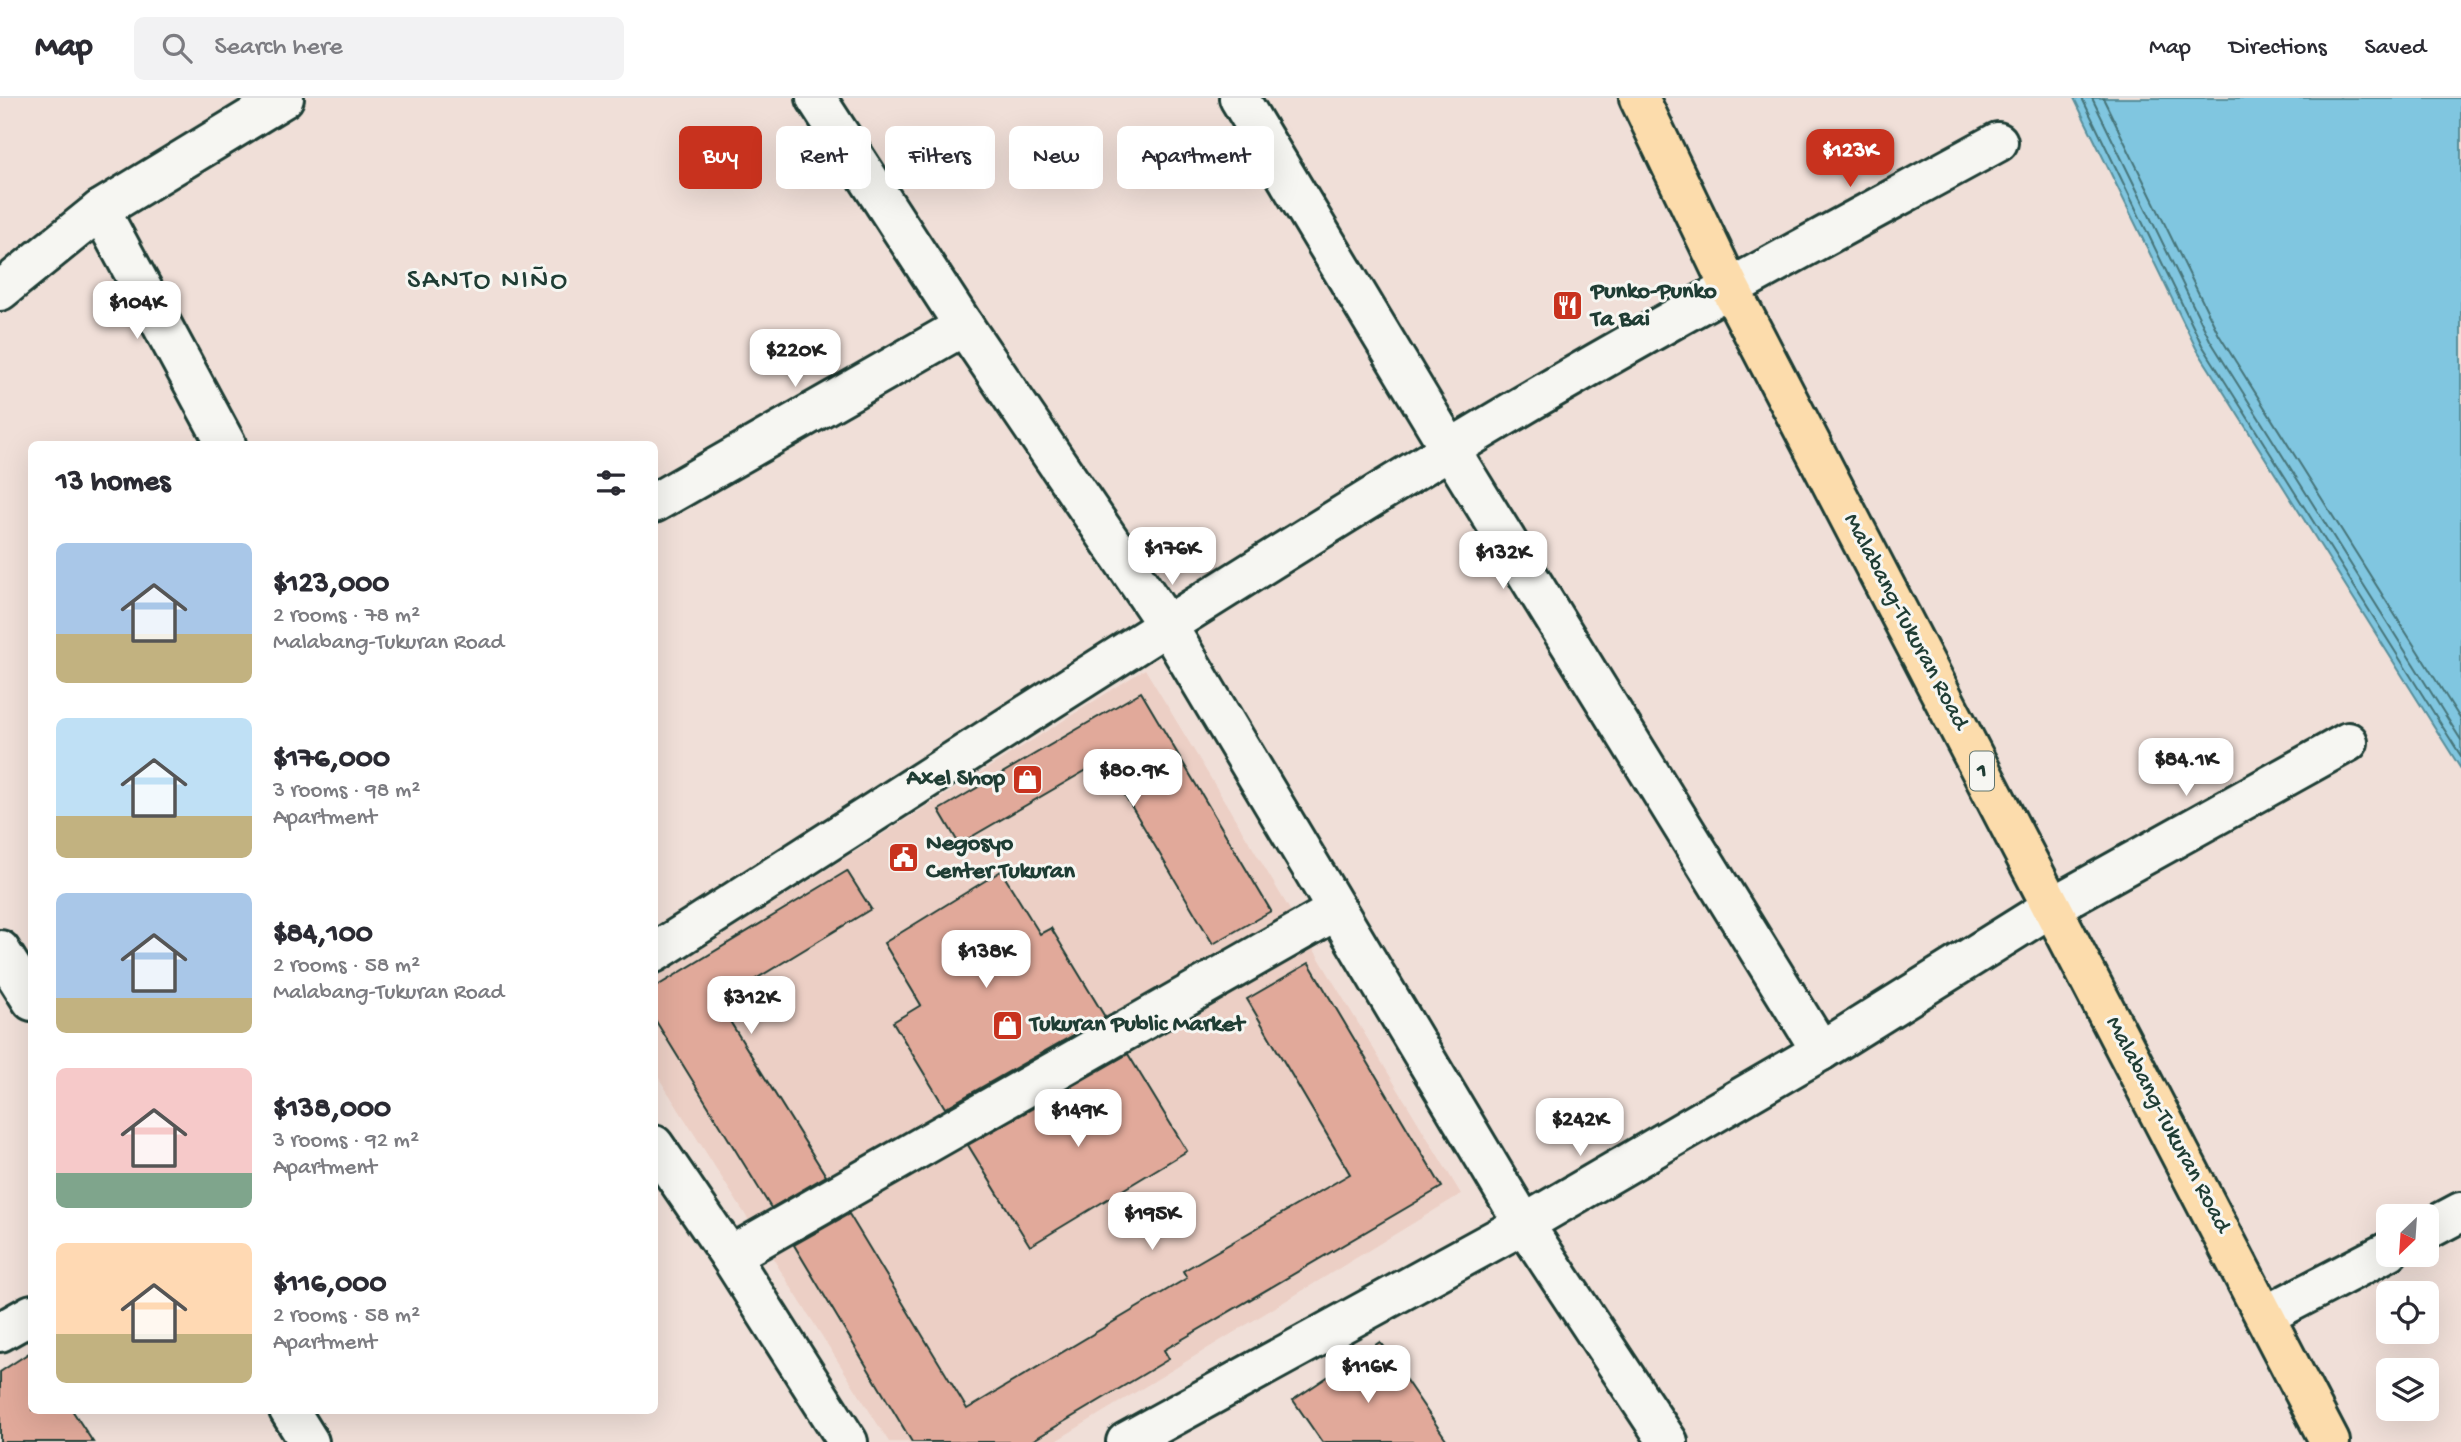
<!DOCTYPE html>
<meta charset="utf-8">
<style>
body{margin:0;font-family:"Gochi Hand",sans-serif;background:#f2f2f3;color:#2b2b33;height:100vh;display:flex;flex-direction:column;font-size:26px;white-space:nowrap}
*{box-sizing:border-box;margin:0}
p{font-size:23px;color:#7c7c81}
.icon{flex:none;width:38px;height:38px;fill:none;stroke:currentColor;stroke-width:2;stroke-linecap:round;stroke-linejoin:round}
.map{position:relative;flex:1;overflow:hidden}
.drawer{position:absolute;left:28px;top:343px;width:630px;height:973px;display:flex;flex-direction:column;background:#fff;border-radius:10px;box-shadow:0 7px 28px #0002}
.drawer>*{flex:none}
.top-card{position:absolute;left:679px;top:28px;width:665px;height:63px;display:flex;gap:14px}
.needle{width:46px;rotate:205deg}
.fabs{position:absolute;left:2376px;top:1106px;display:grid;gap:14px}
.fabs a{display:grid;place-items:center;width:63px;height:63px;border-radius:10px;background:#fff;box-shadow:0 7px 28px #0002;font-size:35px}
.price{position:absolute;translate:-50% -60px;padding:0 16px;border-radius:14px;background:#fff;color:#222;font-size:23px;line-height:46px;filter:drop-shadow(0 2px 4px #0008)}
.price::after{content:'';position:absolute;left:50%;top:42px;width:21px;height:16px;margin-left:-10px;background:inherit;clip-path:polygon(0 0,100% 0,50% 100%)}
.price.on{background:#c8321e;color:#fff}
ul{padding:0;list-style:none}
li{display:flex;align-items:center;gap:21px;height:175px;padding:0 28px}
li span{display:grid;place-items:center;flex:none;width:196px;height:140px;border-radius:10px;color:#555}
li>.icon{margin-inline-start:auto}
span .icon{width:84px;height:84px;fill:#fffc;stroke-width:1}
li b{font-size:30px}
h2{display:flex;justify-content:space-between;align-items:center;height:84px;padding:0 28px;font-size:30px}
.pill{padding:0 24px;border-radius:10px;background:#fff;box-shadow:0 7px 28px #0002;font-size:24px;line-height:63px}
.pill.on{background:#c8321e;color:#fff}
header{display:flex;align-items:center;gap:42px;box-sizing:border-box;height:98px;padding:0 35px;background:#fff;border-bottom:2px solid #e1e1e2}
header strong{font-size:33px}
nav{display:flex;gap:38px;margin-inline-start:auto;font-size:24px}
.search{width:490px;height:63px;background:#f2f2f3;display:flex;align-items:center;gap:18px;box-sizing:border-box;padding:0 24px;border-radius:10px;color:#7c7c81;font-size:26px}
.map>svg:first-child{display:block}
</style>
<header>
<strong>Map</strong>
<div class="search"><svg class="icon" aria-label="search" viewBox="0 0 24 24"><circle cx="10" cy="10" r="6"/><path d="M15 15l6 6"/></svg>Search here</div>
<nav><a>Map</a><a>Directions</a><a>Saved</a></nav>
</header>
<div class="map">
<svg width="2461" height="1344" viewBox="0 0 2461 1344">
<rect width="100%" height="100%" fill="#f0dfd8"/>
<filter id="ink" filterUnits="userSpaceOnUse"><feTurbulence type="fractalNoise" baseFrequency=".0143" numOctaves="2"/><feDisplacementMap in="SourceGraphic" scale="14" xChannelSelector="R" yChannelSelector="G"/><feConvolveMatrix kernelMatrix="1 2 1 2 8 2 1 2 1" color-interpolation-filters="sRGB"/></filter>
<g filter="url(#ink)">
<!-- built -->
<path fill="#eccfc5" d="M 1145,571 L 1461,1096 L 1054,1344 L 889,1344 L 655,974 L 655,880 Z"/>
<!-- water -->
<path fill="#80c6e0" stroke="#598f9b" stroke-width="2" d="M 2074,0 L 2461,0 L 2461,671 L 2196,250 Z"/>
<g fill="none" stroke-linecap="round" stroke-linejoin="round">
<!-- shore -->
<g stroke="#467479" stroke-width="2">
<path d="M 2082,0 L 2202,247 L 2461,658"/>
<path d="M 2092,0 L 2210,242 L 2461,642"/>
<path d="M 2103,0 L 2219,237 L 2461,622"/>
</g>
</g>
<!-- building -->
<g fill="#e1a99a" stroke="#1f3d34" stroke-width="2">
<path d="M 1141,594 L 1271,813 L 1213,846 L 1104,662 L 959,746 L 939,712 Z"/>
<path d="M 847,773 L 871,811 L 718,904 L 826,1078 L 771,1110 L 654,920 L 654,890 Z"/>
<path d="M 1001,773 L 1040,836 L 1051,830 L 1105,919 L 945,1010 L 893,924 L 921,907 L 884,845 Z"/>
<path d="M 1309,865 L 1442,1089 L 1164,1252 L 1169,1261 L 1030,1344 L 912,1344 L 794,1147 L 849,1116 L 967,1311 L 1187,1180 L 1183,1173 L 1350,1076 L 1247,901 Z"/>
<path d="M 1128,956 L 1187,1053 L 1030,1148 L 968,1047 Z"/>
<path d="M 1380,1244 L 1448,1344 L 1322,1344 L 1293,1302 Z"/>
<path d="M 32,1253 L 32,1312 L 72,1312 L 93,1344 L 0,1344 L 0,1274 Z"/>
</g>
<g fill="none" stroke-linecap="round" stroke-linejoin="round">
<defs>
<g id="minor">
<path d="M 816,0 L 964,228 L 1167,527 L 1524,1126 L 1668,1344"/>
<path d="M 1239,0 L 1450,351 L 1821,953"/>
<path d="M 100,112 L 226,346"/>
<path d="M 0,193 L 100,112 L 284,0"/>
<path d="M 654,405 L 964,228"/>
<path d="M 0,852 L 32,903"/>
<path d="M 654,855 C 918,687 1180,516 1447,353 C 1627,243 1813,145 1998,44"/>
<path d="M 654,1047 L 730,1158 L 848,1344"/>
<path d="M 2427,1132 L 2461,1114"/>
<path d="M 730,1158 L 1337,812"/>
<path d="M 2266,1217 L 2389,1153"/>
<path d="M 0,1234 L 32,1216"/>
<path d="M 289,1312 L 309,1344"/>
<path d="M 1126,1344 L 1524,1126 L 1821,953 L 2053,808 L 2348,644"/>
</g>
<path id="highway" d="M 1639,0 L 1730,190 L 2330,1344"/>
</defs>
<!-- minor casing -->
<use href="#minor" stroke="#1f3d34" stroke-width="44"/>
<!-- highway casing -->
<use href="#highway" stroke="#1f3d34" stroke-width="44"/>
<!-- minor -->
<use href="#minor" stroke="#f6f6f2" stroke-width="38"/>
<!-- highway -->
<use href="#highway" stroke="#fcdcac" stroke-width="38"/>
</g>
</g>
<!-- icons -->
<defs>
<symbol id="restaurant-square" viewBox="-11 -11 22 22"><rect x="-9" y="-9" width="18" height="18" rx="4" fill="#c8321e" stroke="#f6f6f2"/><path d="M-5-6h1v4h1v-4h1v4h1v-4h1v5L-1.5 .5V6h-2V.5L-5-1ZM5-6V6H3V1.5H1.5Q1.5-4 5-6Z" fill="#fff"/></symbol>
<symbol id="shop-square" viewBox="-11 -11 22 22"><rect x="-9" y="-9" width="18" height="18" rx="4" fill="#c8321e" stroke="#f6f6f2"/><path d="M-5-2.5h2.3a2.7 3.5 0 0 1 5.4 0H5L5.5 6h-11ZM-1.5-2.5h3a1.5 2.3 0 0 0-3 0Z" fill="#fff"/></symbol>
<symbol id="civic-square" viewBox="-11 -11 22 22"><rect x="-9" y="-9" width="18" height="18" rx="4" fill="#c8321e" stroke="#f6f6f2"/><path d="M-.6-6.5H3V-4.5H.6V-3L4-1V1h2V6H-6V1h2V-1L-.6-3ZM-1.2 2.5V6h2.4V2.5Z" fill="#fff"/></symbol>
</defs>
<g fill-rule="evenodd">
<use href="#restaurant-square" x="1550" y="190" width="35" height="35"/>
<use href="#shop-square" x="1010" y="664" width="35" height="35"/>
<use href="#civic-square" x="886" y="742" width="35" height="35"/>
<use href="#shop-square" x="990" y="910" width="35" height="35"/>
</g>
<g text-anchor="middle" dominant-baseline="central" stroke-width="6" stroke-linejoin="round" paint-order="stroke">
<!-- shield labels -->
<rect fill="#f6f6f2" stroke="#60746d" stroke-width="2" x="1970" y="653.5" width="24" height="39" rx="5"/>
<g font-size="23" font-weight="bold" fill="#1f3d34">
<text x="1982" y="673">1</text>
</g>
<!-- poi labels -->
<g font-size="24" font-weight="bold" fill="#1f3d34" stroke="#f6f6f2" text-anchor="start">
<text x="1591" y="194">Punko-Punko<tspan x="1591" dy="28">Ta Bai</tspan></text>
<text x="1005" y="681" text-anchor="end">Axel Shop</text>
<text x="926" y="746">Negosyo<tspan x="926" dy="28">Center Tukuran</tspan></text>
<text x="1030" y="927">Tukuran Public Market</text>
</g>
<!-- street labels -->
<g font-size="24" fill="#1f3d34" stroke="#f6f6f2">
<text transform="translate(1905 524) rotate(62)">Malabang-Tukuran Road</text>
<text transform="translate(2167 1027) rotate(62)">Malabang-Tukuran Road</text>
</g>
<!-- quarter labels -->
<g font-size="28" letter-spacing="2" fill="#1f3d34" stroke="#f6f6f2">
<text x="488" y="183">SANTO NIÑO</text>
</g>
</g>
</svg>
<div class="fabs">
<a><svg class="needle" viewBox="-14 -14 28 28"><path d="M0-13l5 13h-10z" fill="#e53935"/><path d="M0 13l5-13h-10z" fill="#7c7c81"/></svg></a>
<a><svg class="icon" aria-label="locate" viewBox="0 0 24 24"><circle cx="12" cy="12" r="6"/><path d="M12 2v4M12 18v4M2 12h4M18 12h4"/></svg></a>
<a><svg class="icon" aria-label="layers" viewBox="0 0 24 24"><path d="M12 4l9 5-9 5-9-5zM3 14l9 5 9-5"/></svg></a>
</div>
<b class="price on" style="left:1850px;top:91px">$123K</b>
<b class="price" style="left:137px;top:243px">$104K</b>
<b class="price" style="left:795px;top:291px">$220K</b>
<b class="price" style="left:1172px;top:489px">$176K</b>
<b class="price" style="left:1503px;top:493px">$132K</b>
<b class="price" style="left:2186px;top:700px">$84.1K</b>
<b class="price" style="left:1133px;top:711px">$80.9K</b>
<b class="price" style="left:986px;top:892px">$138K</b>
<b class="price" style="left:751px;top:938px">$312K</b>
<b class="price" style="left:1078px;top:1051px">$149K</b>
<b class="price" style="left:1580px;top:1060px">$242K</b>
<b class="price" style="left:1152px;top:1154px">$195K</b>
<b class="price" style="left:1368px;top:1307px">$116K</b>
<div class="top-card">
<a class="pill on">Buy</a>
<a class="pill">Rent</a>
<a class="pill">Filters</a>
<a class="pill">New</a>
<a class="pill">Apartment</a>
</div>
<section class="drawer">
<h2>13 homes<svg class="icon" aria-label="filters" viewBox="0 0 24 24"><path d="M4 7h16M4 17h16"/><circle cx="9" cy="7" r="2"/><circle cx="15" cy="17" r="2"/></svg></h2>
<ul>
<li><span style="background:linear-gradient(#a9c7e8 65%,#c2b280 0)"><svg class="icon" aria-label="home" viewBox="0 0 24 24"><path d="M3 11l9-7 9 7M6 9v11h12V9"/></svg></span><div><b>$123,000</b><p>2 rooms · 78 m²</p><p>Malabang-Tukuran Road</p></div></li>
<li><span style="background:linear-gradient(#bfe0f5 70%,#c2b280 0)"><svg class="icon" aria-label="home" viewBox="0 0 24 24"><path d="M3 11l9-7 9 7M6 9v11h12V9"/></svg></span><div><b>$176,000</b><p>3 rooms · 98 m²</p><p>Apartment</p></div></li>
<li><span style="background:linear-gradient(#a9c7e8 75%,#c2b280 0)"><svg class="icon" aria-label="home" viewBox="0 0 24 24"><path d="M3 11l9-7 9 7M6 9v11h12V9"/></svg></span><div><b>$84,100</b><p>2 rooms · 58 m²</p><p>Malabang-Tukuran Road</p></div></li>
<li><span style="background:linear-gradient(#f6c9c9 75%,#7fa58c 0)"><svg class="icon" aria-label="home" viewBox="0 0 24 24"><path d="M3 11l9-7 9 7M6 9v11h12V9"/></svg></span><div><b>$138,000</b><p>3 rooms · 92 m²</p><p>Apartment</p></div></li>
<li><span style="background:linear-gradient(#ffd9b3 65%,#c2b280 0)"><svg class="icon" aria-label="home" viewBox="0 0 24 24"><path d="M3 11l9-7 9 7M6 9v11h12V9"/></svg></span><div><b>$116,000</b><p>2 rooms · 58 m²</p><p>Apartment</p></div></li>
</ul>
</section>
</div>
